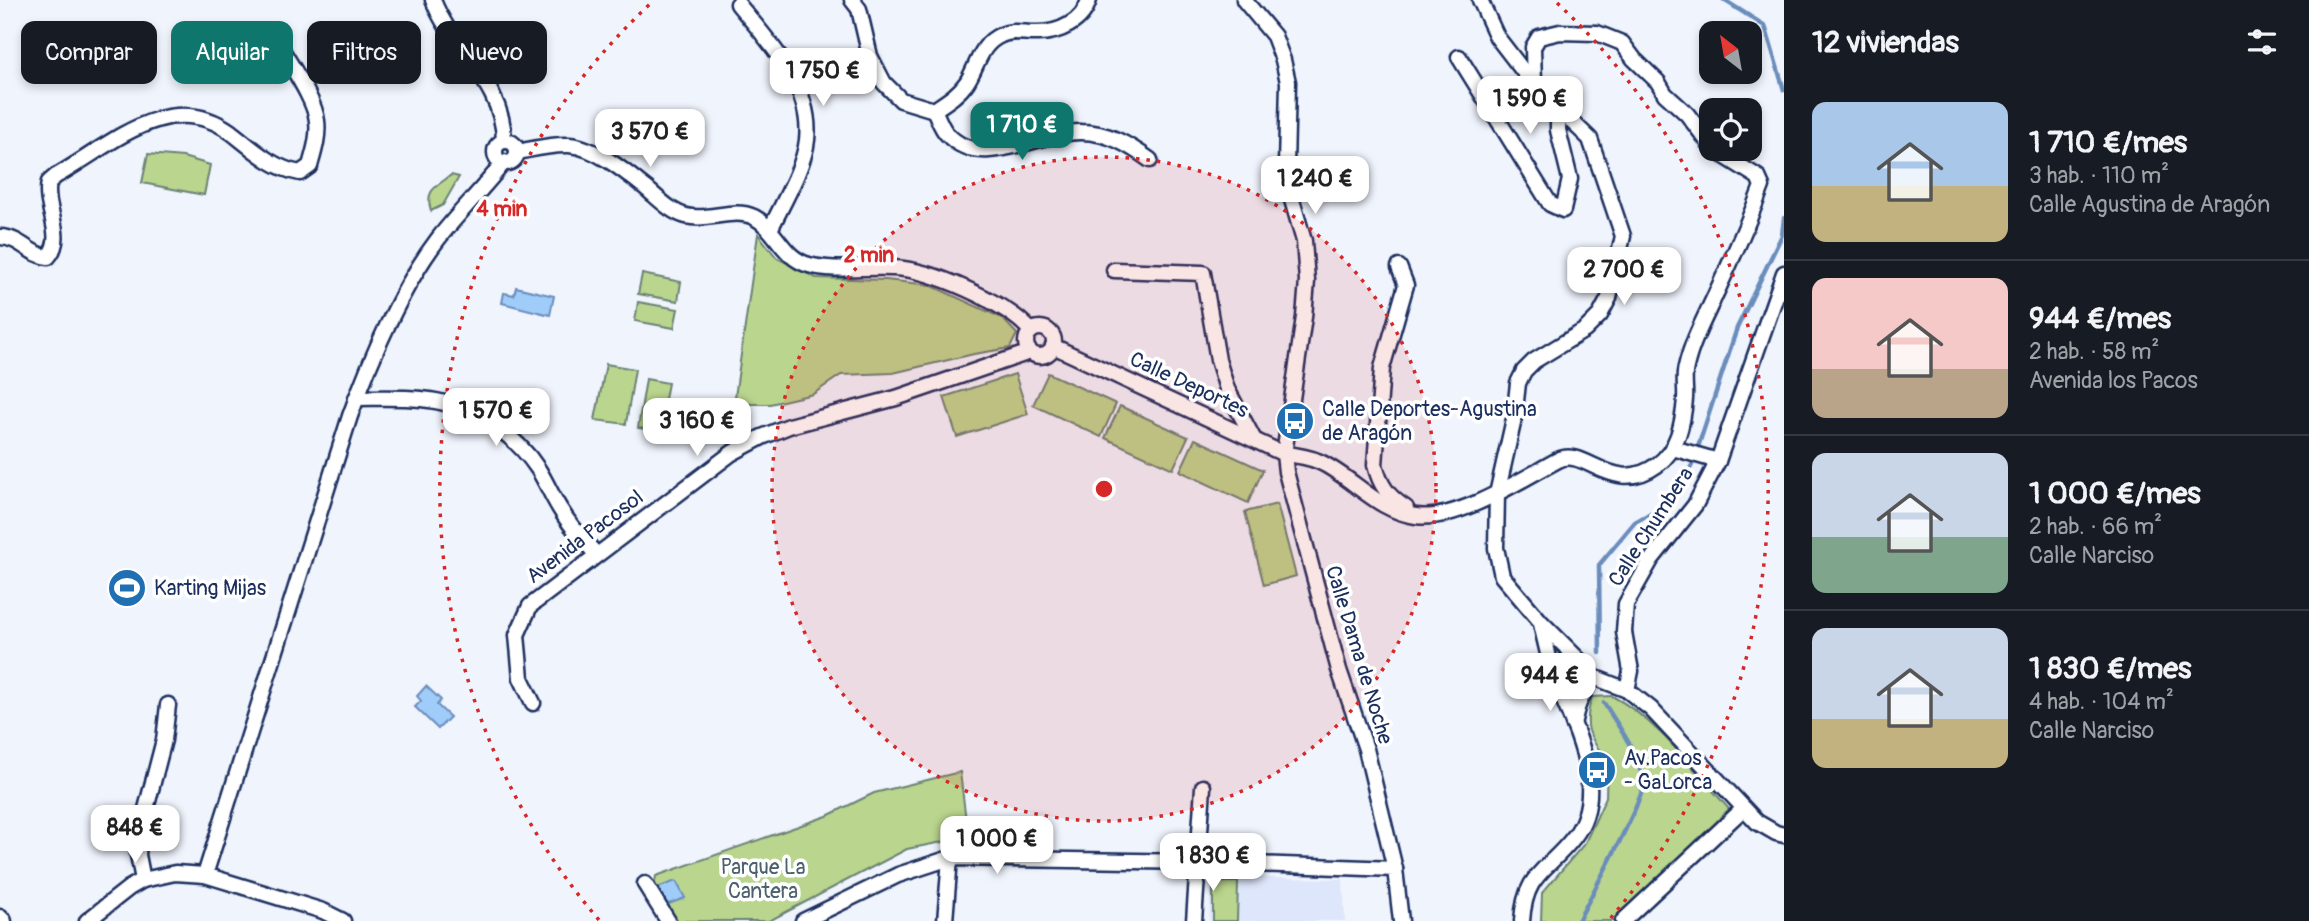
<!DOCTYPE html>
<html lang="es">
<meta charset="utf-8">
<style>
body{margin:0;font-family:Pangolin,sans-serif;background:#242831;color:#f1f3f6;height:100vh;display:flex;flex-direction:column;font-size:26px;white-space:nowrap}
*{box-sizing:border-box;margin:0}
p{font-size:23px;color:#9ea1a6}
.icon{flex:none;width:38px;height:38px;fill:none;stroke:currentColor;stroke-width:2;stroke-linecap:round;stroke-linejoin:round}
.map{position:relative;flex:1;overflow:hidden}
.panel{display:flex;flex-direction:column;background:#171b24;width:525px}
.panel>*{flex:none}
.hud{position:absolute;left:21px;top:21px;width:665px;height:63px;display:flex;gap:14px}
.needle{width:46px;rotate:329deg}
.tools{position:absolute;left:1699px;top:21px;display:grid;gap:14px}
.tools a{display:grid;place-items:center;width:63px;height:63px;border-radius:14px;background:#171b24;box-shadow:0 4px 10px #0003;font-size:35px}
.price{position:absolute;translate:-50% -60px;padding:0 16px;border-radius:14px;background:#fff;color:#222;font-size:23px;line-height:46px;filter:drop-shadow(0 2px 4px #0008)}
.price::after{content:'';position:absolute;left:50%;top:42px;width:21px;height:16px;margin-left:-10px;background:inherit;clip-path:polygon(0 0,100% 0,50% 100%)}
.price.selected{background:#0f766e;color:#fff}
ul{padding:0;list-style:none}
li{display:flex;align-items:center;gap:21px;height:175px;padding:0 28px}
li+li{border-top:2px solid #363941}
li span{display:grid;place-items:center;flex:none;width:196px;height:140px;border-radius:14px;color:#555}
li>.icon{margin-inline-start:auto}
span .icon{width:84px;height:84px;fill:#fffc;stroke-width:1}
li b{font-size:30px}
h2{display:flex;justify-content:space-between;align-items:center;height:84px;padding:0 28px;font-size:30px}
.pill{padding:0 24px;border-radius:14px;background:#171b24;box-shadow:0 4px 10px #0003;font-size:24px;line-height:63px}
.pill.selected{background:#0f766e;color:#fff}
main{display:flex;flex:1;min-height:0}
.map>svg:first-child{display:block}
</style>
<main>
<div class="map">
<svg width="1784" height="921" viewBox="0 0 1784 921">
<rect width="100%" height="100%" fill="#f0f4fd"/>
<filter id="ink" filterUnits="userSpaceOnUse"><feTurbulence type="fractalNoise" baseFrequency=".0143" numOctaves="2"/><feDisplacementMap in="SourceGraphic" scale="14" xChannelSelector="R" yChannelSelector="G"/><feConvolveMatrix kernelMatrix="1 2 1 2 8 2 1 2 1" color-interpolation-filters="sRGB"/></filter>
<g filter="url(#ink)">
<!-- built -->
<path fill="#dee6fb" d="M 1213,877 L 1343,879 L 1345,921 L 1209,921 L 1211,881 Z"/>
<!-- green -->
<g fill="#bad58d" stroke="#6a8276" stroke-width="2">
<path d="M 148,154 L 183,157 L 210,165 L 204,195 L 142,183 Z"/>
<path d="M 451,175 L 459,177 L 443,205 L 431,211 C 424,189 438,186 451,175 Z"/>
<path d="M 758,234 L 777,258 L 816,278 L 886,280 L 930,285 L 1002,318 L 1017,334 L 1010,348 L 974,354 L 893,373 L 841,375 L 813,394 L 770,404 L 734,404 Z"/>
<path d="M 642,274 L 681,282 L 678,301 L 638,294 Z"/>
<path d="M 638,302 L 678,309 L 674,328 L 635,321 Z"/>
<path d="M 606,364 L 635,369 L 626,424 L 595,420 Z"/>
<path d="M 1048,373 L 1116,404 L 1101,437 L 1033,405 Z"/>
<path d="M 1015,374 L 1028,414 L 957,437 L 944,397 Z"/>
<path d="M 646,379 L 668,383 L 659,431 L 638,428 Z"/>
<path d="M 1120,406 L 1188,437 L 1173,469 L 1105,438 Z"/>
<path d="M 1195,439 L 1263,470 L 1248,503 L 1180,471 Z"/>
<path d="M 1277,504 L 1296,576 L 1264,585 L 1245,512 Z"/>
<path d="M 1612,696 C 1658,720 1694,771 1729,809 L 1621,921 L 1541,921 L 1542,893 L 1585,843 L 1606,797 L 1607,760 C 1588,737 1583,726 1592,697 Z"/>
<path d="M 960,772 L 968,837 L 907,849 L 769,921 L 676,921 L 654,887 L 656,876 L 827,816 L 874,793 Z"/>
<path d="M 1217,882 L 1238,882 L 1237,921 L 1213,921 L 1213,887 Z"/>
</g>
<!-- water -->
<g fill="#a0ccfa" stroke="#6b8dbc" stroke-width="2">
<path d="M 516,287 L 554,296 L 550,315 L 502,303 L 504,293 L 514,295 Z"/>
<path d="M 426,686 L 441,700 L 437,705 L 450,717 L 438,729 L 415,707 L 421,701 L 417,696 Z"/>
<path d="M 676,881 L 685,898 L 666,905 L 657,888 Z"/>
</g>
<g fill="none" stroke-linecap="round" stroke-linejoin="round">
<!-- stream -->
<g stroke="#6b8dbc" stroke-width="4.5">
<path d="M 1724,0 L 1765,26 L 1784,90"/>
<path d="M 1699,444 L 1737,328 L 1782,235 L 1784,218"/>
<path d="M 1600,653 L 1599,565 L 1635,522 L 1672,501 L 1692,465"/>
<path d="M 1578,921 C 1588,901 1644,800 1643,785 C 1641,755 1619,728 1604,703"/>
</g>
<defs>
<g id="minor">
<path d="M 433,0 C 452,50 504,84 504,141"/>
<path d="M 852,0 L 859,9 L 870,56 L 884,83 L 901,100 L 934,110 C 938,117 941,128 947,134 C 981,172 1039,131 1081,132 C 1108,132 1129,145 1150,160"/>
<path d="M 1244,0 L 1274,36 L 1283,60 L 1288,82 L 1286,166 L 1290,193 L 1304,241 L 1307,281 L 1304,317 L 1284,454 L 1286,472 L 1339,670 L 1366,749 L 1395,869"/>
<path d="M 1480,0 L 1497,37 L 1534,85 L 1590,139 L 1623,236 L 1609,298 L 1600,315 L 1585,330 L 1534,361 L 1524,371 L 1518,383 L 1514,419 L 1497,494 L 1496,548 L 1502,576 L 1541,622 L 1579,660"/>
<path d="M 738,4 C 769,42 813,87 807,140 C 804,168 782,204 770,230"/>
<path d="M 1459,57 L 1550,204 L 1563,210 L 1570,179 L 1558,130 L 1558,108"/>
<path d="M 1534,85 L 1533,47 L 1539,37 L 1560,32 L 1597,33 L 1622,43 L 1634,59 L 1658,82 L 1665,94 L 1687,114 L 1712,147"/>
<path d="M 934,110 C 946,102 958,95 967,82 C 978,65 980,44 1001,35 C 1014,29 1025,34 1038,33 C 1059,33 1083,22 1089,0"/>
<circle cx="506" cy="152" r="11"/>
<path d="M 517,152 C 533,149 552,144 569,145 C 596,147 627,173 647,189 C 659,199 671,212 686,216 C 709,222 733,207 754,217 C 777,229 782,258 809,265 C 835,272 866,266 893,268 C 931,269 1007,303 1031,331"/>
<path d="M 0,237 C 20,237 31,256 48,257 C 67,236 43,208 49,182 L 56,176 C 110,146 169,87 231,132 C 253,149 272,168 300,173 L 310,166 C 314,152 319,136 317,121 C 315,99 288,62 277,41"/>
<path d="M 1399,267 L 1406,285 L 1382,368 L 1375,465 C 1380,485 1388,497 1406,508"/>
<path d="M 1114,270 L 1203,273 L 1218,360 L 1227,389 L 1253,438"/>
<circle cx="1040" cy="342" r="14"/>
<path d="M 1053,346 L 1284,454 C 1296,455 1309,457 1320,462 C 1354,478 1377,511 1416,516 C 1457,522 1522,479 1558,460 C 1585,446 1613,497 1657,465 C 1678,450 1683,423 1685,399 C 1686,389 1683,377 1686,367 C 1692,340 1707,314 1718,289 C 1734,255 1749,221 1762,186 L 1758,177 L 1713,149"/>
<path d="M 356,398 C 378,398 400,397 421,399 C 468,403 513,431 538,469 C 547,483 553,499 562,512 C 571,527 584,541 596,554"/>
<path d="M 1673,448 L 1718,461"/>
<path d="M 1541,624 L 1554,679"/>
<path d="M 1591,676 L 1627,690 L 1651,709 L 1757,822 L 1776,833 L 1784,835"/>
<path d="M 1627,690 L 1631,671 L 1624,632 L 1626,604 L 1651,560 L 1695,505 L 1718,461 L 1784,273"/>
<path d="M 533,703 L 521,678 L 517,635 L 530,606 L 732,453 L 762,437 L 789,426 L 896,398 L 1030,352"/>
<path d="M 1573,724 C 1575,717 1576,710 1579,703 C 1583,692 1595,681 1588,668 C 1585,663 1580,661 1575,660 C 1545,658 1551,708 1585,690"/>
<path d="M 205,875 L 350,416 C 370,360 402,286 438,239 C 459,212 483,189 504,162"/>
<path d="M 143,880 L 138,855 L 140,832 L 164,740 L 168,705"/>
<path d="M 645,884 L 668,921"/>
<path d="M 0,917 L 4,921"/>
<path d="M 87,921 L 129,888 L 143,880 L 175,873 L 205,875 L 323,911 L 343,921"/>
<path d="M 803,921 L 898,875 L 950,858 L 1197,862 L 1395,869 L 1401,921"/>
<path d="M 945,921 L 950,858"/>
<path d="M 1194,921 L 1203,787"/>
<path d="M 1522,921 C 1525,872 1548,871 1574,837 C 1608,793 1577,733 1559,689"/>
<path d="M 1623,921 L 1743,809"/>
</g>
</defs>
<!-- minor casing -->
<use href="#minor" stroke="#1b2f5e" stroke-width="19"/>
<!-- minor -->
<use href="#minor" stroke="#fff" stroke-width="14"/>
</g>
</g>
<!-- distance rings -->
<circle cx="1104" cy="489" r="332" fill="#d62828" fill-opacity=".12"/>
<g fill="none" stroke="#d62828" stroke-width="3.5" stroke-dasharray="3.5 7">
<circle cx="1104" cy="489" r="332"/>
<path d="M599 920A664 664 0 0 1 651 3M1557 3A664 664 0 0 1 1609 920"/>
</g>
<!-- icons -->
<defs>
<symbol id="bus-disc" viewBox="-11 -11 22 22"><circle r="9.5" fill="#1f6fb2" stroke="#fff"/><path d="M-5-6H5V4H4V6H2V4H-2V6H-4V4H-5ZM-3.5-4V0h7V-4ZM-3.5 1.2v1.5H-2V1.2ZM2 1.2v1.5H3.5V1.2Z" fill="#fff"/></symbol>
<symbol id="stadium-disc" viewBox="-11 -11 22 22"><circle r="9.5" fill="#1f6fb2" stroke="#fff"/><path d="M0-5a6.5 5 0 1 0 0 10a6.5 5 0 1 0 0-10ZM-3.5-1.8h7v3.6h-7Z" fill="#fff"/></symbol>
</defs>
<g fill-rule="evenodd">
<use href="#bus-disc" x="1273" y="399" width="44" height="44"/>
<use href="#stadium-disc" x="105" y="566" width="44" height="44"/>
<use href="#bus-disc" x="1575" y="748" width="44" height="44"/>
</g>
<g text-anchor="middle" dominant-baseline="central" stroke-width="7" stroke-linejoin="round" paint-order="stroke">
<!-- street labels -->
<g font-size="21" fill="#1b2f5e" stroke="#fff">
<text transform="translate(1189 385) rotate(25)">Calle Deportes</text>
<text transform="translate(1651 527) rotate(-57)">Calle Chumbera</text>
<text transform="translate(585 537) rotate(-37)">Avenida Pacosol</text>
<text transform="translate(1359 655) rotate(73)">Calle Dama de Noche</text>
</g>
<!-- poi labels -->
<g font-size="21" fill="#1b2f5e" stroke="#fff" text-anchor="start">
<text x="1322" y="409">Calle Deportes-Agustina<tspan x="1322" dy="24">de Aragón</tspan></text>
<text x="154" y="588">Karting Mijas</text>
<text x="1624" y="758">Av.Pacos<tspan x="1624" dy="24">- GªLorca</tspan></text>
</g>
<!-- park labels -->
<g font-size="21" fill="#4b616c" stroke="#fff">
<text x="763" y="867">Parque La<tspan x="763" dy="24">Cantera</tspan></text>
</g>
</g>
<circle cx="1104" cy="489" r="10" fill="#d62828" stroke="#fff" stroke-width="3.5"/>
<g font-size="21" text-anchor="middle" font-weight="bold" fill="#d62828" stroke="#fff" stroke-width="7" stroke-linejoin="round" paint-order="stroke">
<text x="502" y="216">4 min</text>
<text x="869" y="262">2 min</text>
</g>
</svg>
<div class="tools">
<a><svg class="needle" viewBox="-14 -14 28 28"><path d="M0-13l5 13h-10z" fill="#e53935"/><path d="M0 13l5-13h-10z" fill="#9ea1a6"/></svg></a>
<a><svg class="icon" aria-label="locate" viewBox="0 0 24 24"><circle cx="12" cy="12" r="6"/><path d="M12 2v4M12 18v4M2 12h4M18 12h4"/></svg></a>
</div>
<b class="price" style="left:823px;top:108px">1 750 €</b>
<b class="price" style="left:1530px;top:136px">1 590 €</b>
<b class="price selected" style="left:1022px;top:162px">1 710 €</b>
<b class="price" style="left:650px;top:169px">3 570 €</b>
<b class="price" style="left:1315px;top:216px">1 240 €</b>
<b class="price" style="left:1624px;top:307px">2 700 €</b>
<b class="price" style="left:496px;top:448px">1 570 €</b>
<b class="price" style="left:697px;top:458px">3 160 €</b>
<b class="price" style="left:1550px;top:713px">944 €</b>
<b class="price" style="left:135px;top:865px">848 €</b>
<b class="price" style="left:997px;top:876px">1 000 €</b>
<b class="price" style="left:1213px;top:893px">1 830 €</b>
<div class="hud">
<a class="pill">Comprar</a>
<a class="pill selected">Alquilar</a>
<a class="pill">Filtros</a>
<a class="pill">Nuevo</a>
</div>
</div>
<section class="panel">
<h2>12 viviendas<svg class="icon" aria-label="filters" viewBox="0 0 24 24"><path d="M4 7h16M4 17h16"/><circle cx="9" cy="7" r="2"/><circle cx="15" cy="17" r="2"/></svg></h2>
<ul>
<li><span style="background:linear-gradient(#a9c7e8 60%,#c2b280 0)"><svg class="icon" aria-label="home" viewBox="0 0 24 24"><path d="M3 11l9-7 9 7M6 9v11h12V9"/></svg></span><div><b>1 710 €/mes</b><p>3 hab. · 110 m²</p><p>Calle Agustina de Aragón</p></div></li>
<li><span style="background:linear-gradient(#f6c9c9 65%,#b9a48a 0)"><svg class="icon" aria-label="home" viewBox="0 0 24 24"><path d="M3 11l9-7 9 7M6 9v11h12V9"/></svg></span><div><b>944 €/mes</b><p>2 hab. · 58 m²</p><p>Avenida los Pacos</p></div></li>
<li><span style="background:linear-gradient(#c9d6e8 60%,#7fa58c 0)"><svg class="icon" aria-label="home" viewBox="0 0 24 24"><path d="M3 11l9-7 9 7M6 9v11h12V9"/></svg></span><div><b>1 000 €/mes</b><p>2 hab. · 66 m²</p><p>Calle Narciso</p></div></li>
<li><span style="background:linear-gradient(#c9d6e8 65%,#c2b280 0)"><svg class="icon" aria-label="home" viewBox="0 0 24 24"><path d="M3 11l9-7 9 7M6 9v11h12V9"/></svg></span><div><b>1 830 €/mes</b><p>4 hab. · 104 m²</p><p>Calle Narciso</p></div></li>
</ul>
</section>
</main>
